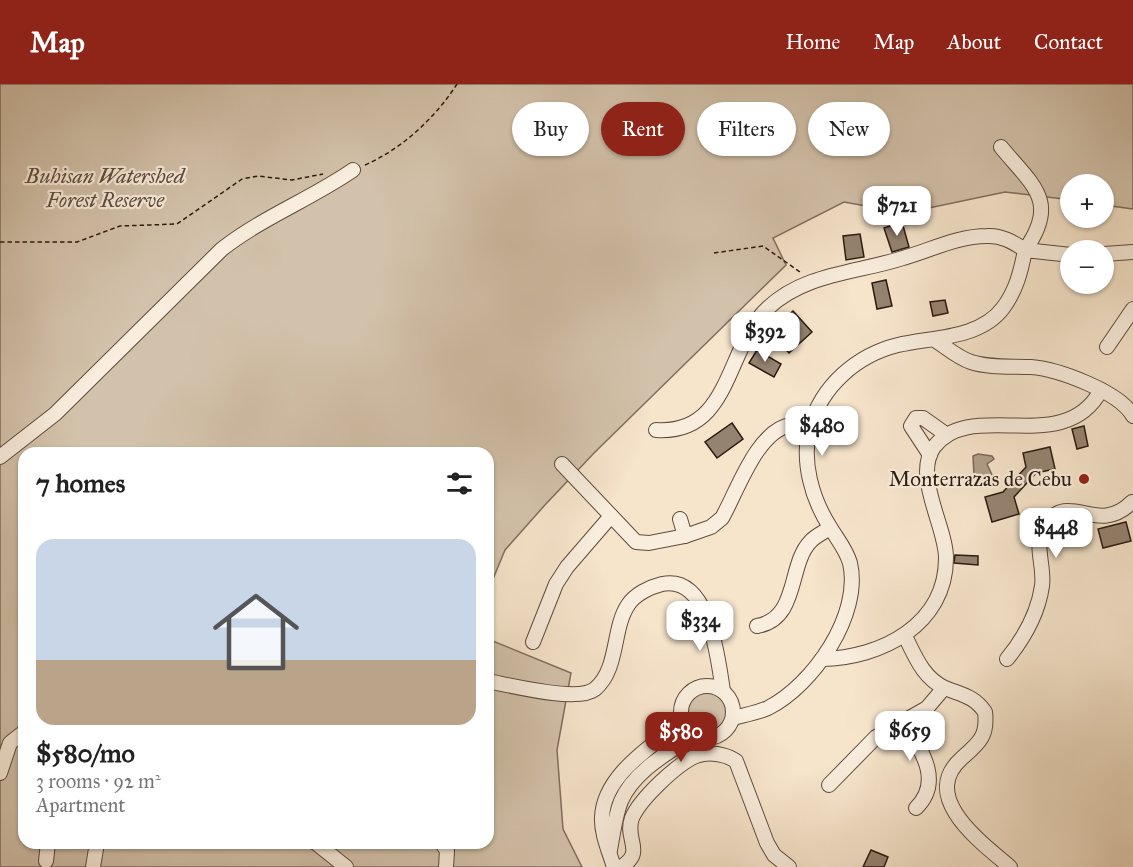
<!DOCTYPE html>
<meta charset="utf-8">
<style>
body{margin:0;font-family:"IM FELL Great Primer",serif;background:#f2f2f2;color:#222;height:100vh;display:flex;flex-direction:column;font-size:22px;white-space:nowrap}
*{box-sizing:border-box;margin:0}
p{font-size:20px;color:#767676}
.icon{flex:none;width:33px;height:33px;fill:none;stroke:currentColor;stroke-width:2;stroke-linecap:round;stroke-linejoin:round}
.map{position:relative;flex:1;overflow:hidden}
.sheet{position:absolute;left:18px;top:363px;width:476px;height:402px;display:flex;flex-direction:column;background:#fff;border-radius:18px;box-shadow:0 2px 4px #0004}
.sheet>*{flex:none}
.guide{position:absolute;left:512px;top:18px;width:531px;height:54px;display:flex;gap:12px}
.tools{position:absolute;left:1060px;top:90px;display:grid;gap:12px}
.tools a{display:grid;place-items:center;width:54px;height:54px;border-radius:50%;background:#fff;box-shadow:0 2px 4px #0004;font-size:30px}
.price{position:absolute;translate:-50% -51px;padding:0 14px;border-radius:12px;background:#fff;color:#222;font-size:20px;line-height:39px;filter:drop-shadow(0 2px 3px #0008)}
.price::after{content:'';position:absolute;left:50%;top:36px;width:18px;height:14px;margin-left:-9px;background:inherit;clip-path:polygon(0 0,100% 0,50% 100%)}
.price.selected{background:#8f2418;color:#fff}
ul{padding:0;list-style:none}
li{display:grid;align-content:center;gap:12px;height:318px;padding:0 18px}
li span{display:grid;place-items:center;height:186px;border-radius:18px;color:#555}
li>.icon{margin-inline-start:auto}
span .icon{width:108px;height:108px;fill:#fffc;stroke-width:1}
li b{font-size:26px}
h2{display:flex;justify-content:space-between;align-items:center;height:72px;padding:0 18px;font-size:26px}
.chip{padding:0 21px;border-radius:27px;background:#fff;box-shadow:0 2px 4px #0004;font-size:21px;line-height:54px}
.chip.selected{background:#8f2418;color:#fff}
header{display:flex;align-items:center;gap:36px;box-sizing:border-box;height:84px;padding:0 30px;background:#8f2418;color:#fff}
header strong{font-size:28px}
nav{display:flex;gap:33px;margin-inline-start:auto;font-size:21px}
.map>svg:first-child{display:block}
</style>
<header>
<strong>Map</strong>
<nav><a>Home</a><a>Map</a><a>About</a><a>Contact</a></nav>
</header>
<div class="map">
<svg width="1133" height="783" viewBox="0 0 1133 783">
<rect width="100%" height="100%" fill="#f6e4cb"/>
<filter id="stains"><feTurbulence type="fractalNoise" baseFrequency=".00333" numOctaves="4"/><feColorMatrix values="0 0 0 0 .2 0 0 0 0 .09 0 0 0 0 .02 0 0 0 .5 -.17"/></filter>
<radialGradient id="worn" r=".72"><stop offset=".6" stop-color="#630" stop-opacity="0"/><stop offset="1" stop-color="#630" stop-opacity=".3"/></radialGradient>
<!-- green -->
<g fill="#d3c2ab" stroke="#7f6e5d" stroke-width="1.5">
<path d="M 0,0 L 1133,0 L 1133,125 L 1104,121 L 1104,100 L 1071,100 L 1071,116 L 1005,108 L 905,129 L 844,118 L 773,154 L 786,181 L 594,369 L 544,422 L 505,466 L 488,507 L 488,369 L 24,369 L 24,759 L 488,759 L 488,555 L 571,589 L 557,666 L 563,745 L 582,783 L 0,783 Z"/>
<circle cx="708" cy="628" r="21"/>
</g>
<!-- water -->
<path fill="#b19f8b" stroke="#7b6a59" stroke-width="1.5" d="M 978,370 L 992,372 L 994,375 L 987,380 L 993,393 L 980,402 L 974,392 L 973,372 Z"/>
<!-- building -->
<g fill="#958371" stroke="#2b1a0f" stroke-width="1.5">
<path d="M 902,138 L 909,163 L 892,168 L 884,144 Z"/>
<path d="M 860,150 L 864,173 L 846,176 L 843,152 Z"/>
<path d="M 886,196 L 892,222 L 877,225 L 872,199 Z"/>
<path d="M 945,216 L 948,229 L 933,232 L 930,218 Z"/>
<path d="M 793,227 L 812,248 L 789,269 L 769,247 Z"/>
<path d="M 757,266 L 781,280 L 774,293 L 749,279 Z"/>
<path d="M 732,339 L 743,355 L 717,374 L 705,358 Z"/>
<path d="M 1084,342 L 1088,362 L 1077,365 L 1072,345 Z"/>
<path d="M 1050,363 L 1055,385 L 1036,389 L 1014,413 L 1019,430 L 992,438 L 985,413 L 1003,408 L 1026,383 L 1023,369 Z"/>
<path d="M 1126,438 L 1131,457 L 1103,464 L 1098,445 Z"/>
<path d="M 955,471 L 978,472 L 978,481 L 954,479 Z"/>
<path d="M 871,766 L 888,773 L 884,783 L 863,783 Z"/>
</g>
<g fill="none" stroke-linecap="round" stroke-linejoin="round">
<defs>
<g id="minor">
<path d="M 1104,170 L 1133,168"/>
<path d="M 935,256 C 946,263 958,274 971,278 C 990,284 1010,282 1031,283 C 1058,285 1120,308 1133,332"/>
<path d="M 1107,263 L 1133,225"/>
<path d="M 656,346 C 732,351 725,263 768,224 C 805,189 857,189 903,174 C 931,166 958,152 987,152 C 1001,151 1013,158 1025,166 C 1060,117 1032,101 1001,63"/>
<path d="M 930,371 L 911,342 L 916,334 L 923,334 L 947,351"/>
<path d="M 0,373 L 55,330 L 222,165 C 263,133 311,115 353,86"/>
<path d="M 562,380 L 636,458 L 649,459 L 685,452"/>
<path d="M 680,435 L 685,452 L 711,443 L 722,434 C 737,408 757,346 791,341 C 797,341 804,342 810,343"/>
<path d="M 757,542 C 799,535 788,481 810,458 C 815,452 824,448 830,444"/>
<path d="M 905,552 C 915,572 923,594 945,604 C 962,611 974,612 985,628 C 988,652 979,659 962,674 C 918,713 982,759 1010,783"/>
<path d="M 533,558 L 556,500 L 567,483 L 611,432"/>
<path d="M 822,575 C 881,574 946,541 946,474 C 946,442 913,392 934,363 C 971,313 1064,375 1101,306"/>
<path d="M 1007,575 C 1024,554 1038,530 1042,502 C 1045,481 1032,459 1046,440 C 1070,406 1097,453 1132,418"/>
<path d="M 488,597 C 509,601 578,619 595,605 C 619,585 612,545 628,521 C 635,510 650,503 662,500 C 710,490 718,576 723,607"/>
<circle cx="707" cy="628" r="26"/>
<path d="M 733,634 C 744,631 757,629 768,624 C 813,601 862,531 850,479 C 846,465 837,455 830,443 C 812,415 801,377 810,344 C 821,302 857,271 898,261 C 932,253 980,255 1003,224 C 1016,207 1021,187 1025,166 L 1071,171"/>
<path d="M 904,638 C 920,664 944,697 916,724"/>
<path d="M 0,689 L 10,659 L 24,648"/>
<path d="M 829,701 L 876,653 L 927,624 L 944,604"/>
<path d="M 316,759 L 346,783"/>
<path d="M 442,759 L 447,767 L 446,783"/>
<path d="M 610,766 C 613,750 615,732 621,717 C 634,687 668,669 693,652"/>
<path d="M 46,777 L 48,759"/>
<path d="M 93,783 L 97,759"/>
<path d="M 614,783 C 609,767 601,749 602,733 C 604,690 653,662 682,637"/>
<path d="M 621,783 C 646,768 624,755 632,734 C 640,715 677,680 696,672 C 709,667 725,670 736,677 L 767,759 L 774,771 L 789,783"/>
</g>
</defs>
<!-- minor casing -->
<use href="#minor" stroke="#5e4c3e" stroke-width="16"/>
<!-- path -->
<g stroke="#2b1a0f" stroke-width="1.5" stroke-dasharray="4.5 3" stroke-linecap="butt">
<path d="M 365,81 C 402,65 436,33 457,0"/>
<path d="M 0,158 L 77,158 L 120,142 L 177,140 L 242,95 L 258,92 L 292,96 L 323,90"/>
<path d="M 714,169 L 763,162 L 800,188"/>
</g>
<!-- minor -->
<use href="#minor" stroke="#f9eddd" stroke-width="14"/>
</g>
<!-- markers -->
<circle fill="#8f2418" stroke="#f9eddd" stroke-width="2" cx="1084" cy="395" r="6"/>
<g text-anchor="middle" dominant-baseline="central" stroke-width="4.5" stroke-linejoin="round" paint-order="stroke">
<!-- park labels -->
<g font-size="21" font-style="italic" fill="#5d4c3e" stroke="#f9eddd">
<text x="105" y="92">Buhisan Watershed<tspan x="105" dy="24">Forest Reserve</tspan></text>
</g>
<!-- poi labels -->
<g font-size="21" fill="#2b1a0f" stroke="#f9eddd" text-anchor="end">
<text x="1072" y="395">Monterrazas de Cebu</text>
</g>
</g>
<rect width="100%" height="100%" filter="url(#stains)"/>
<rect width="100%" height="100%" fill="url(#worn)"/>
</svg>
<div class="tools">
<a>+</a>
<a>−</a>
</div>
<b class="price" style="left:897px;top:153px">$721</b>
<b class="price" style="left:765px;top:279px">$392</b>
<b class="price" style="left:822px;top:373px">$480</b>
<b class="price" style="left:1056px;top:475px">$448</b>
<b class="price" style="left:700px;top:568px">$334</b>
<b class="price" style="left:910px;top:678px">$659</b>
<b class="price selected" style="left:681px;top:679px">$580</b>
<div class="guide">
<a class="chip">Buy</a>
<a class="chip selected">Rent</a>
<a class="chip">Filters</a>
<a class="chip">New</a>
</div>
<section class="sheet">
<h2>7 homes<svg class="icon" aria-label="filters" viewBox="0 0 24 24"><path d="M4 7h16M4 17h16"/><circle cx="9" cy="7" r="2"/><circle cx="15" cy="17" r="2"/></svg></h2>
<ul>
<li><span style="background:linear-gradient(#c9d6e8 65%,#b9a48a 0)"><svg class="icon" aria-label="home" viewBox="0 0 24 24"><path d="M3 11l9-7 9 7M6 9v11h12V9"/></svg></span><div><b>$580/mo</b><p>3 rooms · 92 m²</p><p>Apartment</p></div></li>
</ul>
</section>
</div>
